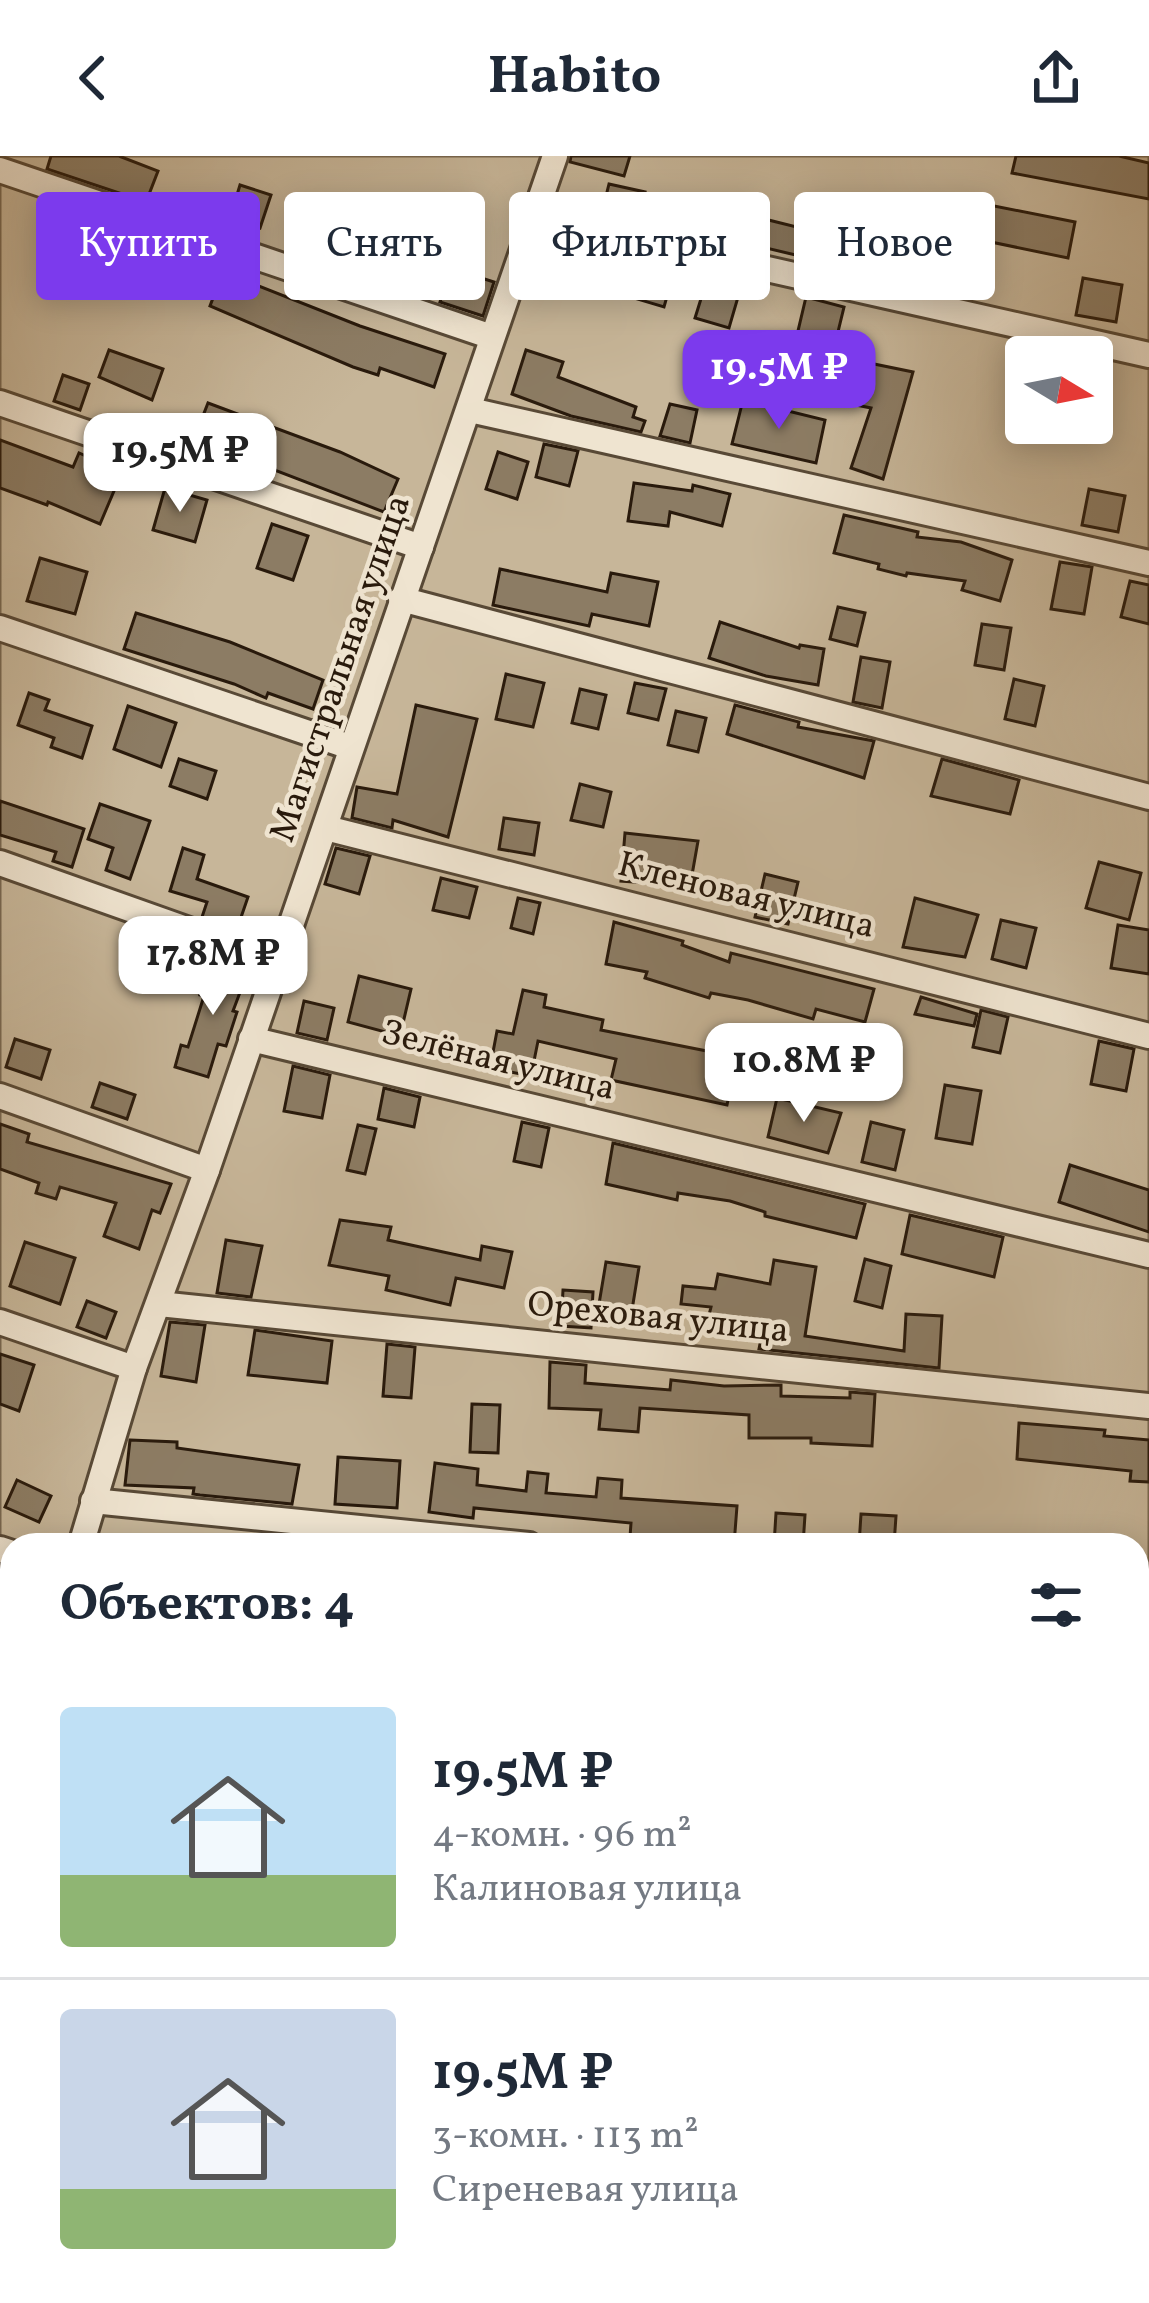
<!DOCTYPE html>
<html lang="ru">
<meta charset="utf-8">
<style>
body{margin:0;font-family:Vollkorn,serif;background:#f2f2f3;color:#1f2937;height:100vh;display:flex;flex-direction:column;font-size:45px;white-space:nowrap}
*{box-sizing:border-box;margin:0}
p{font-size:39px;color:#747a83}
.icon{flex:none;width:66px;height:66px;fill:none;stroke:currentColor;stroke-width:2;stroke-linecap:round;stroke-linejoin:round}
.map{position:relative;flex:1;overflow:hidden}
.panel{position:absolute;left:0px;top:1377px;width:1149px;height:771px;display:flex;flex-direction:column;background:#fff;border-radius:36px 36px 0 0;box-shadow:0 6px 30px #0003}
.panel>*{flex:none}
.guide{position:absolute;left:36px;top:36px;width:1077px;height:108px;display:flex;gap:24px}
.needle{width:78px;rotate:100deg}
.fabs{position:absolute;left:1005px;top:180px;display:grid;gap:24px}
.fabs a{display:grid;place-items:center;width:108px;height:108px;border-radius:12px;background:#fff;box-shadow:0 6px 30px #0003;font-size:60px}
.price{position:absolute;translate:-50% -102px;padding:0 27px;border-radius:24px;background:#fff;color:#222;font-size:39px;line-height:78px;filter:drop-shadow(0 3px 6px #0008)}
.price::after{content:'';position:absolute;left:50%;top:72px;width:36px;height:27px;margin-left:-18px;background:inherit;clip-path:polygon(0 0,100% 0,50% 100%)}
.price.on{background:#7c3aed;color:#fff}
ul{padding:0;list-style:none}
li{display:flex;align-items:center;gap:36px;height:300px;padding:0 60px}
li+li{border-top:3px solid #e0e1e3}
li span{display:grid;place-items:center;flex:none;width:336px;height:240px;border-radius:12px;color:#555}
li>.icon{margin-inline-start:auto}
span .icon{width:144px;height:144px;fill:#fffc;stroke-width:1}
li b{font-size:51px}
h2{display:flex;justify-content:space-between;align-items:center;height:144px;padding:0 60px;font-size:51px}
.tag{padding:0 42px;border-radius:12px;background:#fff;box-shadow:0 6px 30px #0003;font-size:42px;line-height:108px}
.tag.on{background:#7c3aed;color:#fff}
header{display:flex;justify-content:space-between;align-items:center;height:156px;padding:0 60px;background:#fff;font-size:54px;font-weight:700}
.map>svg:first-child{display:block}
</style>
<header><svg class="icon" aria-label="back" viewBox="0 0 24 24"><path d="M15 5l-7 7 7 7"/></svg>Habito<svg class="icon" aria-label="share" viewBox="0 0 24 24"><path d="M12 15V3M7 8l5-5 5 5M5 13v7h14v-7"/></svg></header>
<div class="map">
<svg width="1149" height="2147" viewBox="0 0 1149 2147">
<rect width="100%" height="100%" fill="#e7d6b6"/>
<filter id="stains"><feTurbulence type="fractalNoise" baseFrequency=".00167" numOctaves="4"/><feColorMatrix values="0 0 0 0 .2 0 0 0 0 .09 0 0 0 0 .02 0 0 0 .5 -.17"/></filter>
<radialGradient id="worn" r=".72"><stop offset=".6" stop-color="#630" stop-opacity="0"/><stop offset="1" stop-color="#630" stop-opacity=".3"/></radialGradient>
<!-- green -->
<path fill="#c7b699" stroke="#786852" stroke-width="3" fill-rule="evenodd" d="M 0,0 L 1149,0 L 1149,2147 L 172,2147 L 167,2136 L 1137,2136 L 1137,1389 L 12,1389 L 12,2044 L 0,2043 ZM 1026,201 L 1092,201 L 1092,267 L 1026,267 Z"/>
<!-- building -->
<g fill="#8c7c64" stroke="#291a0c" stroke-width="3">
<path d="M 51,0 L 119,0 L 158,15 L 146,46 L 47,13 Z"/>
<path d="M 571,0 L 630,0 L 624,20 L 570,6 Z"/>
<path d="M 1016,0 L 1119,0 L 1149,7 L 1149,43 L 1012,17 Z"/>
<path d="M 609,28 L 645,36 L 638,64 L 602,56 Z"/>
<path d="M 240,29 L 271,39 L 260,72 L 230,62 Z"/>
<path d="M 974,46 L 1075,66 L 1068,102 L 967,81 Z"/>
<path d="M 716,51 L 809,74 L 804,101 L 711,79 Z"/>
<path d="M 361,73 L 394,87 L 378,125 L 344,113 Z"/>
<path d="M 145,82 L 181,95 L 167,134 L 131,121 Z"/>
<path d="M 576,90 L 674,116 L 664,151 L 567,122 Z"/>
<path d="M 896,91 L 927,98 L 919,130 L 889,124 Z"/>
<path d="M 450,112 L 494,126 L 483,160 L 440,146 Z"/>
<path d="M 223,116 L 360,170 L 445,198 L 434,231 L 380,212 L 378,219 L 353,211 L 210,150 Z"/>
<path d="M 709,117 L 743,124 L 729,172 L 695,162 Z"/>
<path d="M 1083,122 L 1122,129 L 1116,166 L 1076,159 Z"/>
<path d="M 806,141 L 844,151 L 836,184 L 798,175 Z"/>
<path d="M 109,194 L 163,213 L 152,244 L 99,221 Z"/>
<path d="M 526,194 L 563,206 L 558,221 L 636,251 L 633,261 L 645,265 L 641,276 L 571,260 L 512,238 Z"/>
<path d="M 840,201 L 913,216 L 883,323 L 851,312 L 871,252 L 831,244 Z"/>
<path d="M 63,219 L 89,228 L 80,254 L 54,245 Z"/>
<path d="M 743,244 L 825,264 L 816,307 L 732,288 Z"/>
<path d="M 208,247 L 340,296 L 398,323 L 384,356 L 194,283 Z"/>
<path d="M 670,248 L 697,254 L 690,287 L 660,280 Z"/>
<path d="M 0,284 L 73,311 L 79,297 L 122,316 L 100,368 L 48,346 L 47,349 L 0,332 Z"/>
<path d="M 544,288 L 578,295 L 569,330 L 536,321 Z"/>
<path d="M 498,296 L 528,306 L 517,343 L 486,333 Z"/>
<path d="M 634,327 L 692,335 L 693,329 L 730,338 L 722,370 L 670,356 L 668,370 L 628,365 Z"/>
<path d="M 165,332 L 207,344 L 195,386 L 153,374 Z"/>
<path d="M 1089,333 L 1125,340 L 1118,376 L 1082,369 Z"/>
<path d="M 844,359 L 918,376 L 917,381 L 961,386 L 1012,404 L 1000,445 L 962,434 L 965,425 L 907,417 L 906,420 L 878,413 L 879,408 L 834,397 Z"/>
<path d="M 272,368 L 308,380 L 293,424 L 257,412 Z"/>
<path d="M 40,402 L 87,416 L 75,458 L 27,445 Z"/>
<path d="M 1060,406 L 1092,411 L 1084,458 L 1051,453 Z"/>
<path d="M 500,413 L 607,436 L 611,417 L 658,426 L 649,470 L 592,458 L 589,470 L 493,449 Z"/>
<path d="M 1130,425 L 1149,429 L 1149,468 L 1121,461 Z"/>
<path d="M 838,451 L 865,457 L 857,490 L 830,483 Z"/>
<path d="M 136,457 L 230,486 L 323,524 L 313,553 L 268,537 L 266,542 L 234,528 L 124,493 Z"/>
<path d="M 720,466 L 799,492 L 800,489 L 824,493 L 818,529 L 766,520 L 709,502 Z"/>
<path d="M 982,468 L 1011,472 L 1004,514 L 975,509 Z"/>
<path d="M 861,501 L 890,506 L 882,552 L 853,546 Z"/>
<path d="M 506,518 L 544,527 L 533,571 L 496,563 Z"/>
<path d="M 1014,523 L 1044,530 L 1035,570 L 1005,563 Z"/>
<path d="M 635,527 L 666,533 L 658,564 L 628,557 Z"/>
<path d="M 580,533 L 606,539 L 598,573 L 572,567 Z"/>
<path d="M 29,537 L 49,544 L 45,554 L 92,570 L 82,602 L 51,591 L 54,582 L 18,569 Z"/>
<path d="M 416,549 L 477,563 L 448,681 L 393,664 L 392,672 L 352,662 L 357,631 L 397,638 Z"/>
<path d="M 735,549 L 799,566 L 798,571 L 874,585 L 864,622 L 727,578 Z"/>
<path d="M 128,550 L 176,567 L 161,611 L 114,593 Z"/>
<path d="M 676,555 L 706,562 L 698,596 L 668,589 Z"/>
<path d="M 179,603 L 216,615 L 207,643 L 170,630 Z"/>
<path d="M 942,603 L 1019,624 L 1010,658 L 931,640 Z"/>
<path d="M 580,628 L 611,636 L 603,671 L 571,664 Z"/>
<path d="M 0,645 L 84,673 L 72,711 L 53,705 L 56,696 L 0,679 Z"/>
<path d="M 100,648 L 150,665 L 130,723 L 106,714 L 113,692 L 88,683 Z"/>
<path d="M 504,662 L 539,667 L 534,699 L 499,693 Z"/>
<path d="M 625,677 L 698,685 L 689,736 L 662,728 L 621,725 Z"/>
<path d="M 183,692 L 204,699 L 197,723 L 248,741 L 237,773 L 202,761 L 207,746 L 170,735 Z"/>
<path d="M 336,692 L 370,700 L 359,738 L 325,728 Z"/>
<path d="M 1099,706 L 1141,717 L 1129,764 L 1086,752 Z"/>
<path d="M 765,718 L 798,726 L 788,768 L 755,761 Z"/>
<path d="M 441,722 L 477,731 L 469,762 L 433,754 Z"/>
<path d="M 518,742 L 540,747 L 533,778 L 511,772 Z"/>
<path d="M 915,742 L 978,759 L 965,801 L 903,791 Z"/>
<path d="M 1001,764 L 1036,772 L 1026,812 L 992,803 Z"/>
<path d="M 614,766 L 683,785 L 682,789 L 729,806 L 731,797 L 874,833 L 865,866 L 816,853 L 813,863 L 748,844 L 711,837 L 709,842 L 645,822 L 647,816 L 606,808 Z"/>
<path d="M 1118,769 L 1149,774 L 1149,818 L 1111,812 Z"/>
<path d="M 137,773 L 180,788 L 164,833 L 121,818 Z"/>
<path d="M 214,802 L 248,815 L 233,855 L 237,856 L 226,890 L 218,888 L 208,921 L 175,911 L 181,889 L 188,891 L 204,840 L 200,839 Z"/>
<path d="M 359,820 L 411,833 L 400,880 L 348,866 Z"/>
<path d="M 523,834 L 546,839 L 544,851 L 603,864 L 601,874 L 737,901 L 727,949 L 611,924 L 616,903 L 538,885 L 531,920 L 490,912 L 497,875 L 513,878 Z"/>
<path d="M 921,841 L 977,858 L 974,870 L 915,858 Z"/>
<path d="M 304,845 L 334,852 L 327,884 L 297,877 Z"/>
<path d="M 981,854 L 1008,861 L 1000,897 L 973,891 Z"/>
<path d="M 15,883 L 50,894 L 41,923 L 6,911 Z"/>
<path d="M 1099,885 L 1134,893 L 1126,935 L 1091,928 Z"/>
<path d="M 293,910 L 330,919 L 322,962 L 284,955 Z"/>
<path d="M 100,927 L 135,939 L 127,963 L 92,951 Z"/>
<path d="M 945,929 L 981,935 L 972,988 L 936,982 Z"/>
<path d="M 384,932 L 420,941 L 414,971 L 378,963 Z"/>
<path d="M 777,942 L 841,957 L 828,997 L 768,981 Z"/>
<path d="M 522,966 L 549,972 L 541,1011 L 514,1005 Z"/>
<path d="M 871,966 L 904,974 L 895,1014 L 862,1006 Z"/>
<path d="M 0,968 L 29,978 L 27,986 L 171,1028 L 160,1057 L 152,1054 L 139,1093 L 104,1080 L 116,1047 L 60,1031 L 56,1043 L 36,1037 L 39,1027 L 0,1013 Z"/>
<path d="M 358,969 L 376,973 L 365,1018 L 347,1014 Z"/>
<path d="M 613,987 L 865,1048 L 856,1082 L 765,1060 L 765,1056 L 730,1045 L 678,1037 L 677,1044 L 606,1028 Z"/>
<path d="M 1070,1009 L 1149,1034 L 1149,1076 L 1059,1046 Z"/>
<path d="M 910,1059 L 1003,1081 L 994,1121 L 902,1098 Z"/>
<path d="M 340,1064 L 391,1071 L 388,1084 L 480,1104 L 482,1090 L 512,1096 L 504,1132 L 456,1122 L 450,1149 L 386,1134 L 389,1120 L 329,1109 Z"/>
<path d="M 226,1084 L 262,1090 L 251,1141 L 217,1137 Z"/>
<path d="M 25,1086 L 75,1102 L 60,1148 L 10,1130 Z"/>
<path d="M 865,1103 L 891,1110 L 882,1152 L 855,1145 Z"/>
<path d="M 774,1104 L 816,1111 L 805,1180 L 904,1195 L 906,1158 L 942,1160 L 939,1212 L 759,1193 L 762,1178 L 708,1163 L 711,1151 L 681,1148 L 683,1130 L 715,1133 L 718,1118 L 770,1128 Z"/>
<path d="M 606,1106 L 639,1111 L 632,1154 L 599,1148 Z"/>
<path d="M 563,1134 L 593,1136 L 591,1172 L 561,1170 Z"/>
<path d="M 87,1145 L 116,1156 L 106,1182 L 77,1171 Z"/>
<path d="M 170,1166 L 205,1169 L 196,1226 L 161,1220 Z"/>
<path d="M 255,1174 L 332,1185 L 327,1227 L 248,1219 Z"/>
<path d="M 387,1188 L 415,1191 L 411,1242 L 383,1240 Z"/>
<path d="M 0,1198 L 34,1209 L 19,1255 L 0,1248 Z"/>
<path d="M 550,1206 L 586,1209 L 585,1227 L 670,1234 L 671,1224 L 724,1230 L 781,1229 L 781,1240 L 850,1242 L 850,1236 L 875,1238 L 872,1290 L 811,1287 L 811,1282 L 749,1282 L 749,1259 L 640,1252 L 638,1276 L 599,1273 L 601,1254 L 549,1252 Z"/>
<path d="M 472,1248 L 500,1249 L 498,1297 L 470,1296 Z"/>
<path d="M 1019,1267 L 1105,1274 L 1104,1280 L 1149,1284 L 1149,1326 L 1130,1325 L 1131,1315 L 1017,1303 Z"/>
<path d="M 130,1284 L 177,1286 L 177,1292 L 299,1309 L 292,1348 L 200,1339 L 193,1338 L 194,1332 L 125,1329 Z"/>
<path d="M 338,1301 L 400,1305 L 397,1352 L 335,1348 Z"/>
<path d="M 435,1307 L 478,1313 L 477,1329 L 526,1335 L 528,1316 L 548,1318 L 546,1337 L 596,1341 L 598,1322 L 622,1324 L 621,1342 L 737,1350 L 734,1389 L 630,1381 L 631,1367 L 474,1352 L 473,1362 L 429,1356 Z"/>
<path d="M 17,1324 L 51,1340 L 39,1366 L 5,1351 Z"/>
<path d="M 776,1357 L 805,1359 L 803,1389 L 774,1389 Z"/>
<path d="M 861,1358 L 896,1360 L 894,1389 L 859,1389 Z"/>
</g>
<g fill="none" stroke-linecap="round" stroke-linejoin="round">
<defs>
<g id="lane">
<path d="M 0,2021 L 12,2022"/>
<path d="M 539,2136 L 658,2147"/>
<path d="M 0,2144 L 20,2136"/>
</g>
<g id="street">
<path d="M 0,14 L 492,181"/>
<path d="M 536,61 L 1149,199"/>
<path d="M 0,247 L 421,391"/>
<path d="M 470,254 L 1149,407"/>
<path d="M 401,443 L 1149,641"/>
<path d="M 0,472 L 350,591"/>
<path d="M 326,672 L 1149,880"/>
<path d="M 0,707 L 279,806"/>
<path d="M 251,883 L 1149,1099"/>
<path d="M 0,940 L 207,1014"/>
<path d="M 159,1148 L 1149,1250"/>
<path d="M 0,1166 L 134,1212"/>
<path d="M 93,1345 L 529,1389"/>
<path d="M 81,1389 L 134,1212 L 207,1014 L 555,0"/>
<path d="M 0,1393 L 12,1397"/>
<path d="M 1137,1450 L 1149,1451"/>
<path d="M 0,1621 L 12,1623"/>
<path d="M 0,1699 L 12,1667"/>
<path d="M 1137,1715 L 1149,1716"/>
<path d="M 0,1854 L 12,1855"/>
<path d="M 1137,1954 L 1149,1955"/>
</g>
</defs>
<!-- lane casing -->
<use href="#lane" stroke="#584936" stroke-width="18"/>
<!-- street casing -->
<use href="#street" stroke="#584936" stroke-width="30"/>
<!-- lane -->
<use href="#lane" stroke="#efe4d0" stroke-width="12"/>
<!-- street -->
<use href="#street" stroke="#efe4d0" stroke-width="24"/>
</g>
<g text-anchor="middle" dominant-baseline="central" stroke-width="9" stroke-linejoin="round" paint-order="stroke">
<!-- street labels -->
<g font-size="36" fill="#291a0c" stroke="#efe4d0">
<text transform="translate(342 513) rotate(-71)">Магистральная улица</text>
<text transform="translate(746 741) rotate(14)">Кленовая улица</text>
<text transform="translate(498 906) rotate(14)">Зелёная улица</text>
<text transform="translate(658 1163) rotate(6)">Ореховая улица</text>
</g>
</g>
<rect width="100%" height="100%" filter="url(#stains)"/>
<rect width="100%" height="100%" fill="url(#worn)"/>
</svg>
<div class="fabs">
<a><svg class="needle" viewBox="-14 -14 28 28"><path d="M0-13l5 13h-10z" fill="#e53935"/><path d="M0 13l5-13h-10z" fill="#747a83"/></svg></a>
</div>
<b class="price on" style="left:779px;top:276px">19.5M ₽</b>
<b class="price" style="left:180px;top:359px">19.5M ₽</b>
<b class="price" style="left:213px;top:862px">17.8M ₽</b>
<b class="price" style="left:804px;top:969px">10.8M ₽</b>
<div class="guide">
<a class="tag on">Купить</a>
<a class="tag">Снять</a>
<a class="tag">Фильтры</a>
<a class="tag">Новое</a>
</div>
<section class="panel">
<h2>Объектов: 4<svg class="icon" aria-label="filters" viewBox="0 0 24 24"><path d="M4 7h16M4 17h16"/><circle cx="9" cy="7" r="2"/><circle cx="15" cy="17" r="2"/></svg></h2>
<ul>
<li><span style="background:linear-gradient(#bfe0f5 70%,#8fb573 0)"><svg class="icon" aria-label="home" viewBox="0 0 24 24"><path d="M3 11l9-7 9 7M6 9v11h12V9"/></svg></span><div><b>19.5M ₽</b><p>4-комн. · 96 m²</p><p>Калиновая улица</p></div></li>
<li><span style="background:linear-gradient(#c9d6e8 75%,#8fb573 0)"><svg class="icon" aria-label="home" viewBox="0 0 24 24"><path d="M3 11l9-7 9 7M6 9v11h12V9"/></svg></span><div><b>19.5M ₽</b><p>3-комн. · 113 m²</p><p>Сиреневая улица</p></div></li>
</ul>
</section>
</div>
